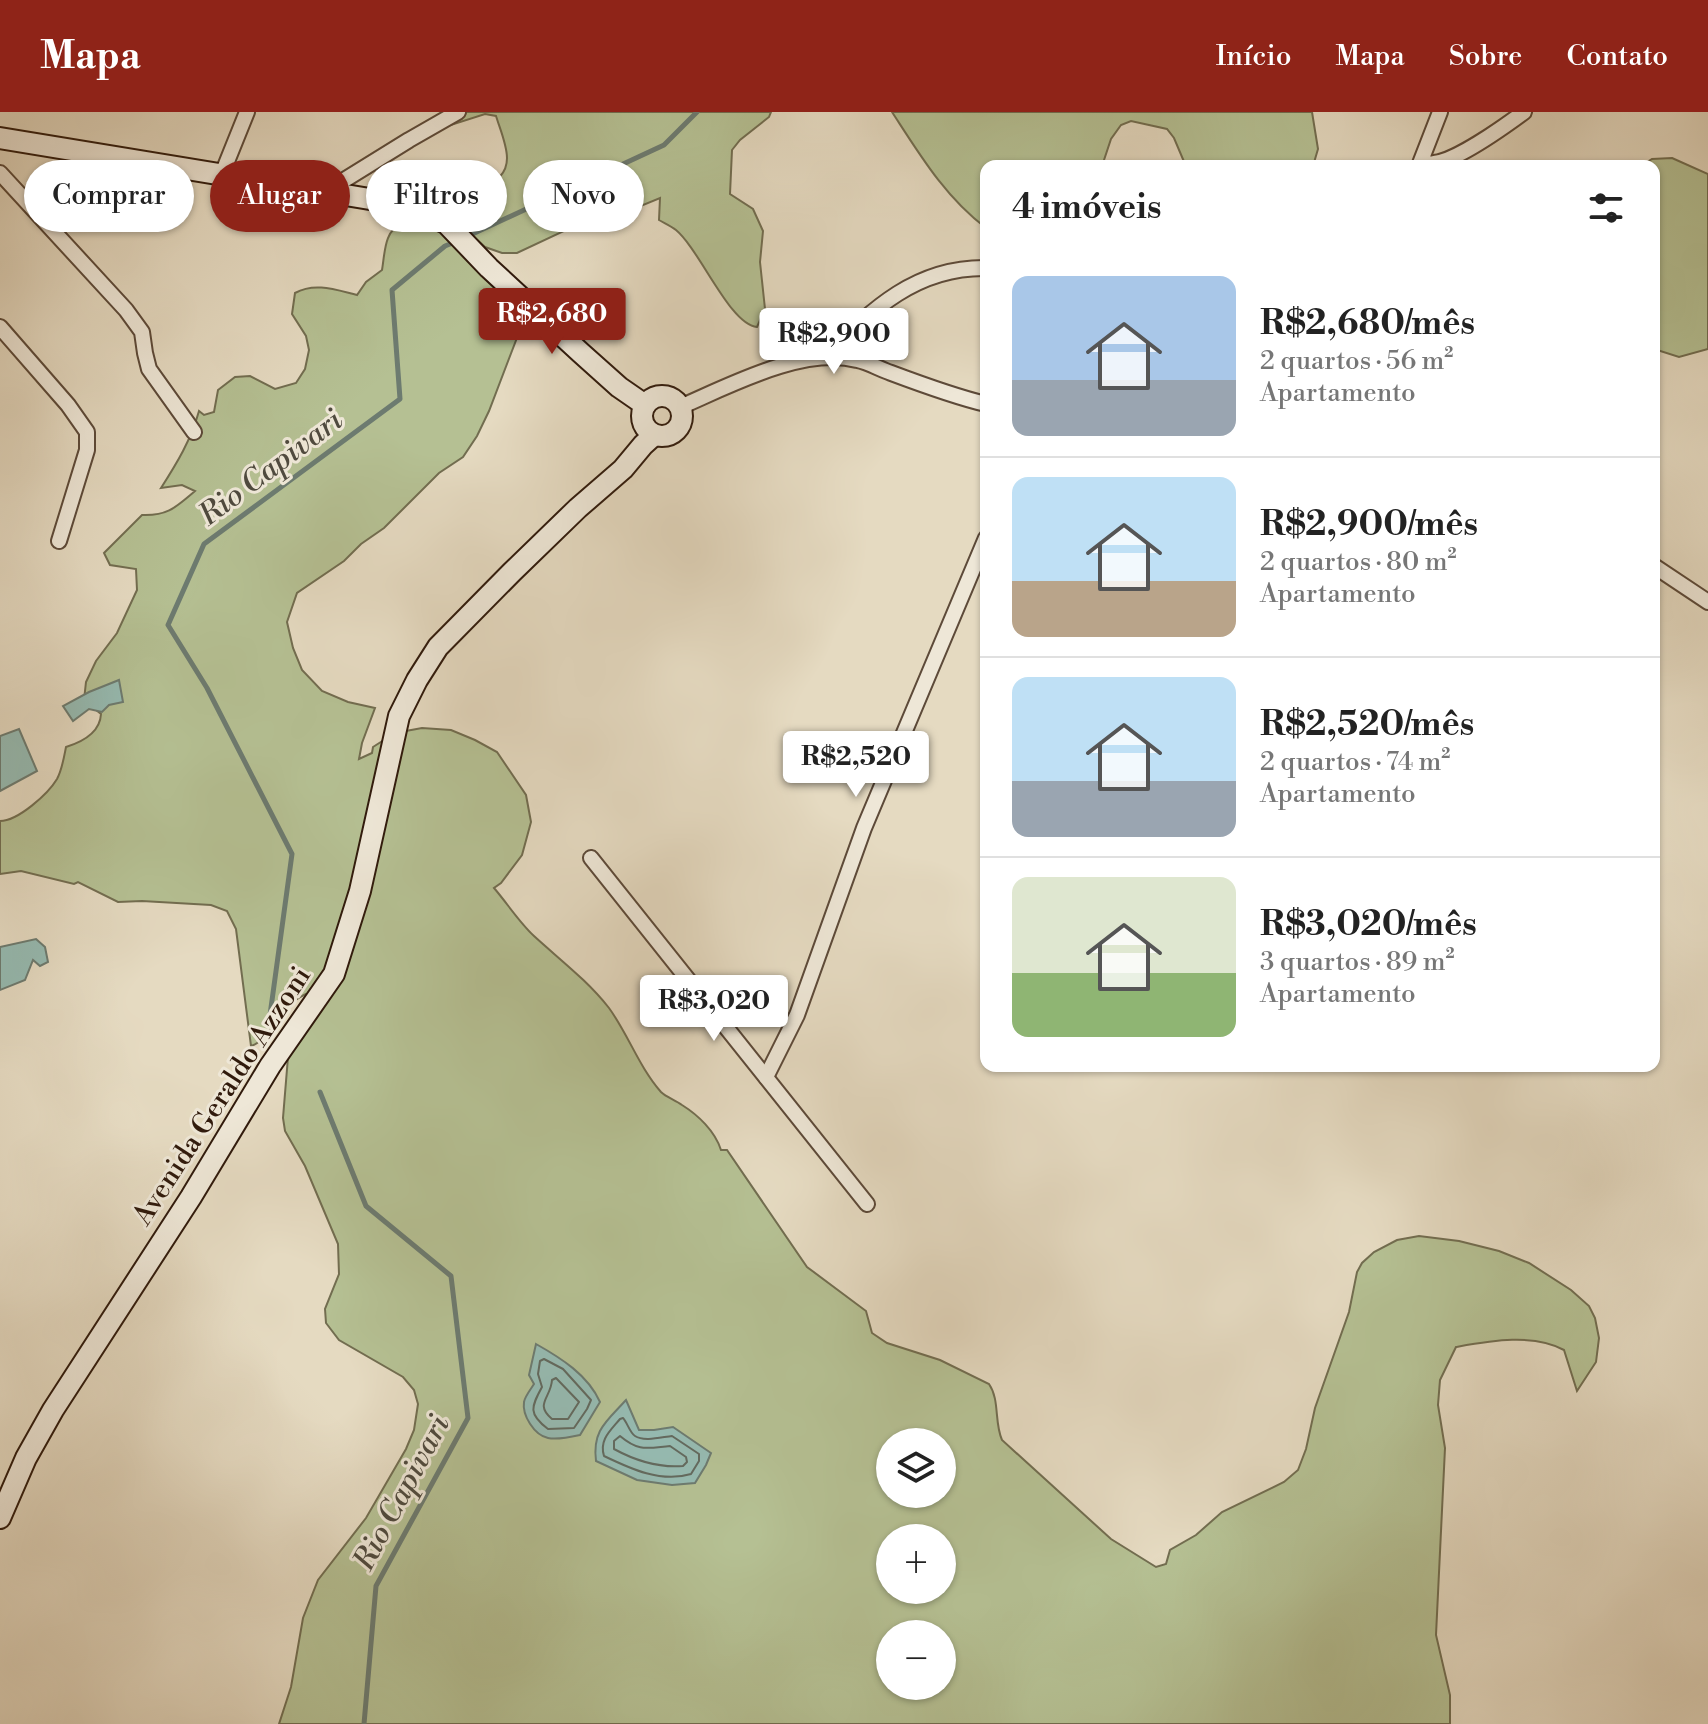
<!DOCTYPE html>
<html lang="pt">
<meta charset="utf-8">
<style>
body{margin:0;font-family:"Libre Bodoni",serif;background:#f2f2f2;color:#222;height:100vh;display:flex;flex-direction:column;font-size:30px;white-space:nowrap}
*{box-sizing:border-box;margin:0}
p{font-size:26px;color:#767676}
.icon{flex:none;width:44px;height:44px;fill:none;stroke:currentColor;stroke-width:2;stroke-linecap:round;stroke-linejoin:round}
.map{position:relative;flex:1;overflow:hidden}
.drawer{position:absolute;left:980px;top:48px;width:680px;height:912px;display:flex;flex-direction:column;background:#fff;border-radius:16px;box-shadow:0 2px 6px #0004}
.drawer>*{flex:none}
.hud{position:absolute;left:24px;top:48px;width:760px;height:72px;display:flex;gap:16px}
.controls{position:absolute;left:876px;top:1316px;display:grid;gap:16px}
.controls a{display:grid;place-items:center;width:80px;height:80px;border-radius:50%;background:#fff;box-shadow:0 2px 6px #0004;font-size:40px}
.price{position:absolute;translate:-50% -68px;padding:0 18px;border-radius:8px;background:#fff;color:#222;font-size:26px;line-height:52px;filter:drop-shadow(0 2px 4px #0008)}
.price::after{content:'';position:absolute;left:50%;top:48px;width:24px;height:18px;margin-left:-12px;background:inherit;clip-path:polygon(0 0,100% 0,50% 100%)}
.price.on{background:#8f2418;color:#fff}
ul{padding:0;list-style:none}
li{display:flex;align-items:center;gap:24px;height:200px;padding:0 32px}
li+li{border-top:2px solid #e0e0e0}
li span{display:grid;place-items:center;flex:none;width:224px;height:160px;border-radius:16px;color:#555}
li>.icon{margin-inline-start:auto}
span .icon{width:96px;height:96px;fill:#fffc;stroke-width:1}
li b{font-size:34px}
h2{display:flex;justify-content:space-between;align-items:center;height:96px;padding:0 32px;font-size:34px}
.chip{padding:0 28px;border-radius:36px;background:#fff;box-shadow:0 2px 6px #0004;font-size:28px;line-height:72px}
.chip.on{background:#8f2418;color:#fff}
header{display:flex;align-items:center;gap:48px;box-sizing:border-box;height:112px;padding:0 40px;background:#8f2418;color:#fff}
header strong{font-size:38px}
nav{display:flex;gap:44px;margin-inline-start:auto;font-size:28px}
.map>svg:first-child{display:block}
</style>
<header>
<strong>Mapa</strong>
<nav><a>Início</a><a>Mapa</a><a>Sobre</a><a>Contato</a></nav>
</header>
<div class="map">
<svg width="1708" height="1612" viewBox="0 0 1708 1612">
<rect width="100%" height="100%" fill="#e5dac1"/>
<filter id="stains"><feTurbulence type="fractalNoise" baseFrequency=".0025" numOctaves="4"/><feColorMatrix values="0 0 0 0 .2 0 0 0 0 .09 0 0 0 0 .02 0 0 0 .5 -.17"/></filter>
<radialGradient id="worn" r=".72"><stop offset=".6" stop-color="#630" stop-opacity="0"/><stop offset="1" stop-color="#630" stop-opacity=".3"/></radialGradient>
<!-- green -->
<g fill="#b5c093" stroke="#726d50" stroke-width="2" fill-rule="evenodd">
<path d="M 450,0 L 771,0 L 769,5 L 740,28 L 732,38 L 730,82 L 753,97 L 763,119 L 760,150 L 765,197 L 757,215 C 730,213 700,138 676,118 C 671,114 664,111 659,108 L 660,86 L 636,96 L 620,87 L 602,83 L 564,119 L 517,141 L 502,141 L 485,135 L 427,83 L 430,80 C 454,80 507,81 507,46 C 507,33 500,17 496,4 L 485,2 L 451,13 Z"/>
<path d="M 892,0 L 1312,0 L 1318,37 L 1313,54 L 1188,54 L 1185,52 L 1174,26 L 1167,17 L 1131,9 L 1121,13 L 1111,27 L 1102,54 L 986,54 L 986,116 C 945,85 920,43 892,0 Z"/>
<path d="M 1672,46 L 1708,62 L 1708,237 L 1679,245 L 1654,237 L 1654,54 L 1641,54 L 1652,47 Z"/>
<path d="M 402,112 L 429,114 L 456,129 L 508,185 L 523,210 L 489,299 L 477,324 L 463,345 L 439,361 L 384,416 L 361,432 L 344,449 L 297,481 L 287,510 L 293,536 L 302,558 L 322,579 L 348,590 L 375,596 L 362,631 L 359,647 L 372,641 L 373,635 L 395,621 L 422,616 L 451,618 L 475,628 L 497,640 L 526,683 L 531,710 L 522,743 L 501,771 L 494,776 C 507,791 519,810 534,824 C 559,847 587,868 609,896 C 628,922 639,955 661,980 C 666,985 675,988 682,993 C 698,1003 715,1019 721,1038 L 727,1038 L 807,1155 L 866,1199 L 872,1221 L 887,1231 L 940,1248 L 989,1272 C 1000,1288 994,1310 1002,1328 L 1111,1427 L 1156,1455 L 1166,1452 L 1170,1438 L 1196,1423 L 1222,1400 L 1284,1370 L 1298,1358 L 1306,1337 L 1315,1296 L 1349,1200 L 1357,1160 L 1362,1151 L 1374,1140 L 1397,1128 L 1419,1124 L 1459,1129 L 1499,1139 L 1529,1151 L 1571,1178 L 1589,1194 L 1595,1206 L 1599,1226 L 1596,1250 L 1577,1279 L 1564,1238 C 1533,1221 1490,1229 1456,1235 L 1440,1268 L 1438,1293 L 1445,1336 L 1436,1523 L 1450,1583 L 1450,1612 L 279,1612 L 291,1575 L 303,1506 L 318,1468 L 366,1406 L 406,1337 L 414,1318 L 418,1292 L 414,1278 L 403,1265 L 339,1228 L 326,1211 L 325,1197 L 339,1162 L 338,1132 L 305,1054 L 285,1019 L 283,1006 L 288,945 L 311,886 L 306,882 C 297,886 290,891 283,899 C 272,911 267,929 251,934 L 236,817 L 227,799 L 211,793 L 142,789 L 118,790 L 78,770 L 74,772 L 21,759 L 0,762 L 0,709 C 18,709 48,682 57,667 C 62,658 64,645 66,635 C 82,630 100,621 101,602 L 84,588 L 86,570 L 96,549 L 117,521 L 137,478 L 136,457 L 110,453 L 104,441 L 142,403 C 168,404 176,395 195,379 L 182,373 L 161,376 C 177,351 191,328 199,299 L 204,303 L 214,300 L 218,278 L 235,265 L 250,264 L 275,277 L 296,271 L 305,257 L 309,238 L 306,224 L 292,202 L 295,181 C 315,170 336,178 357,183 L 366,170 L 382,158 C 385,141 384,118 402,112 ZM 890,1330 L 942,1330 L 942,1382 L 890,1382 ZM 890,1426 L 942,1426 L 942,1478 L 890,1478 ZM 890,1522 L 942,1522 L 942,1574 L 890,1574 Z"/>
</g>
<!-- water -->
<g fill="#96bbb2" stroke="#6d7b70" stroke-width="2">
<path d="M 119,568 L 123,590 L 109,593 L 102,600 L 89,597 L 73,609 L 63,594 L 89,580 Z"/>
<path d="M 19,617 L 37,659 L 0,679 L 0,624 Z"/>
<path d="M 36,827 L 45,835 L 48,850 L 40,854 L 33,848 L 25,868 L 0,878 L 0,835 Z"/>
<path d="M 536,1232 C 561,1246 588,1263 600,1290 L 580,1323 C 571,1325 557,1328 548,1326 C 534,1323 522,1303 524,1290 C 525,1284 531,1277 534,1272 L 529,1263 Z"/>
<path d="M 626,1288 L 639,1318 L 654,1318 L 673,1315 L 711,1341 L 706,1353 L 695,1371 L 672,1373 L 637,1368 L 596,1349 C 592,1318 607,1309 626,1288 Z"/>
</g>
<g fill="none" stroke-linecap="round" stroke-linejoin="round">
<!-- shore -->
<g stroke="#636a5f" stroke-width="2">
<path d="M 544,1247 L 563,1257 L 591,1288 L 587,1297 L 574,1316 L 548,1317 C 528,1302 531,1295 542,1275 L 538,1262 L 540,1249 Z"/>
<path d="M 556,1266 L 579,1290 L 568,1307 L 552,1307 C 534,1292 551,1286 552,1268 Z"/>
<path d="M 623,1306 C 627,1310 630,1321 635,1324 C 644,1330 662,1325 672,1324 L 699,1342 L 699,1349 L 691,1362 C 661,1371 631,1357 604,1344 C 599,1328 610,1319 620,1307 Z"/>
<path d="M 620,1324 C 639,1340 647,1336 670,1334 L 686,1345 L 687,1350 L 683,1354 C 658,1356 636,1349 614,1337 L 614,1329 Z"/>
</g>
<!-- stream -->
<g stroke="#6d7b70" stroke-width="5">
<path d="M 468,124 L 664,33 L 697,0"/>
<path d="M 270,903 L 292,742 L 207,576 L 168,513 L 204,432 L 400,287 L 392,178 L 445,134 L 455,130"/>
<path d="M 320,980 L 366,1094 L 451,1164 L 468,1306 L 376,1474 L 364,1612"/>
</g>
<defs>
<g id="street">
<path d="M 1422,49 C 1426,51 1430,52 1434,51 C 1456,49 1505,14 1524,0"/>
<path d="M 1419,54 L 1440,0"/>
<path d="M 0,61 L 126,198 L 142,220 L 145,241 L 149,257 L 194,320"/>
<path d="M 222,62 L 247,0"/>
<path d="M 325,80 L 409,28 L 458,0"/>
<path d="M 0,215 L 68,293 L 87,320 L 87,338 L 59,429"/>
<path d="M 825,244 C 872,198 915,155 986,156"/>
<path d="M 680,295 C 729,274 803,234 857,248 C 867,250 876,255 886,259 C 918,271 952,284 986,292"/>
<path d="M 1654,454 L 1708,490"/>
<path d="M 591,746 L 867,1092"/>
<path d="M 766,965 L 797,903 L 864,716 L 986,426"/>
</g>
<g id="secondary">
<path d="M 0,26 L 406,93 L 446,111 L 489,156 L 581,241 L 619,275 L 645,293"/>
<circle cx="662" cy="304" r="20"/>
<path d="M 0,1406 L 26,1346 L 53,1298 L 191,1085 L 270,954 L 334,862 L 360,779 L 399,604 L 417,568 L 438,535 L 512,460 L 578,396 L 623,357 L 643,333 L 654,323"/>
</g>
</defs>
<!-- street casing -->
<use href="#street" stroke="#5d4a39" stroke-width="18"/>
<!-- secondary casing -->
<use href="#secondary" stroke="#301a0c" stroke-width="24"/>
<!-- street -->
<use href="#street" stroke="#eee7d7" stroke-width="14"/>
<!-- secondary -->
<use href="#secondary" stroke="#eee7d7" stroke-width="20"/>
</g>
<g text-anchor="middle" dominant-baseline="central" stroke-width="6" stroke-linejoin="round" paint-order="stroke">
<!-- street labels -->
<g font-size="28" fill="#301a0c" stroke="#eee7d7">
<text transform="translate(222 984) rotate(-57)">Avenida Geraldo Azzoni</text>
</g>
<!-- water labels -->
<g font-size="30" font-style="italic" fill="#4f4a3e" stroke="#eee7d7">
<text transform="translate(271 356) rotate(-37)">Rio Capivari</text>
<text transform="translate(402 1381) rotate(-62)">Rio Capivari</text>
</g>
</g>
<rect width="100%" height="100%" filter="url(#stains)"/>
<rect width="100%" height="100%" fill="url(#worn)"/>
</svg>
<div class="controls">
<a><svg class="icon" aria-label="layers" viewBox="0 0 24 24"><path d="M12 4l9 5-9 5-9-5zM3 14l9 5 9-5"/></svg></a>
<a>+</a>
<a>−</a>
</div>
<b class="price on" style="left:552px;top:244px">R$2,680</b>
<b class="price" style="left:834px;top:264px">R$2,900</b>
<b class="price" style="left:856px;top:687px">R$2,520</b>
<b class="price" style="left:714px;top:931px">R$3,020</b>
<div class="hud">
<a class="chip">Comprar</a>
<a class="chip on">Alugar</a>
<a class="chip">Filtros</a>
<a class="chip">Novo</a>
</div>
<section class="drawer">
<h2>4 imóveis<svg class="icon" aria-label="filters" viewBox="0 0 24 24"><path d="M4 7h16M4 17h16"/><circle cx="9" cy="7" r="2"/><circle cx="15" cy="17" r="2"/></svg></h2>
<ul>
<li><span style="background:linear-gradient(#a9c7e8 65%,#9aa5b1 0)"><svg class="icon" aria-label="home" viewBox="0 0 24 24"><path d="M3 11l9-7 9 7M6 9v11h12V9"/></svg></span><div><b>R$2,680/mês</b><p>2 quartos · 56 m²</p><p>Apartamento</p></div></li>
<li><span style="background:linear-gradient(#bfe0f5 65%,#b9a48a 0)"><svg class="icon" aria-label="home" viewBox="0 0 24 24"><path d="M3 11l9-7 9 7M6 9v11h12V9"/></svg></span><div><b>R$2,900/mês</b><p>2 quartos · 80 m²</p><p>Apartamento</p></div></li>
<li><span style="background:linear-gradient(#bfe0f5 65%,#9aa5b1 0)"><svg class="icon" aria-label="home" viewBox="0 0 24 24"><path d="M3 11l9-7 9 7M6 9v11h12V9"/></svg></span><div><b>R$2,520/mês</b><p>2 quartos · 74 m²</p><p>Apartamento</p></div></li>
<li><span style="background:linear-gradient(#dfe7d0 60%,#8fb573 0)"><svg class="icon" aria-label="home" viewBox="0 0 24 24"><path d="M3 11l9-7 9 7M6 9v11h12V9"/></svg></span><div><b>R$3,020/mês</b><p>3 quartos · 89 m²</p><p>Apartamento</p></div></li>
</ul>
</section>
</div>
